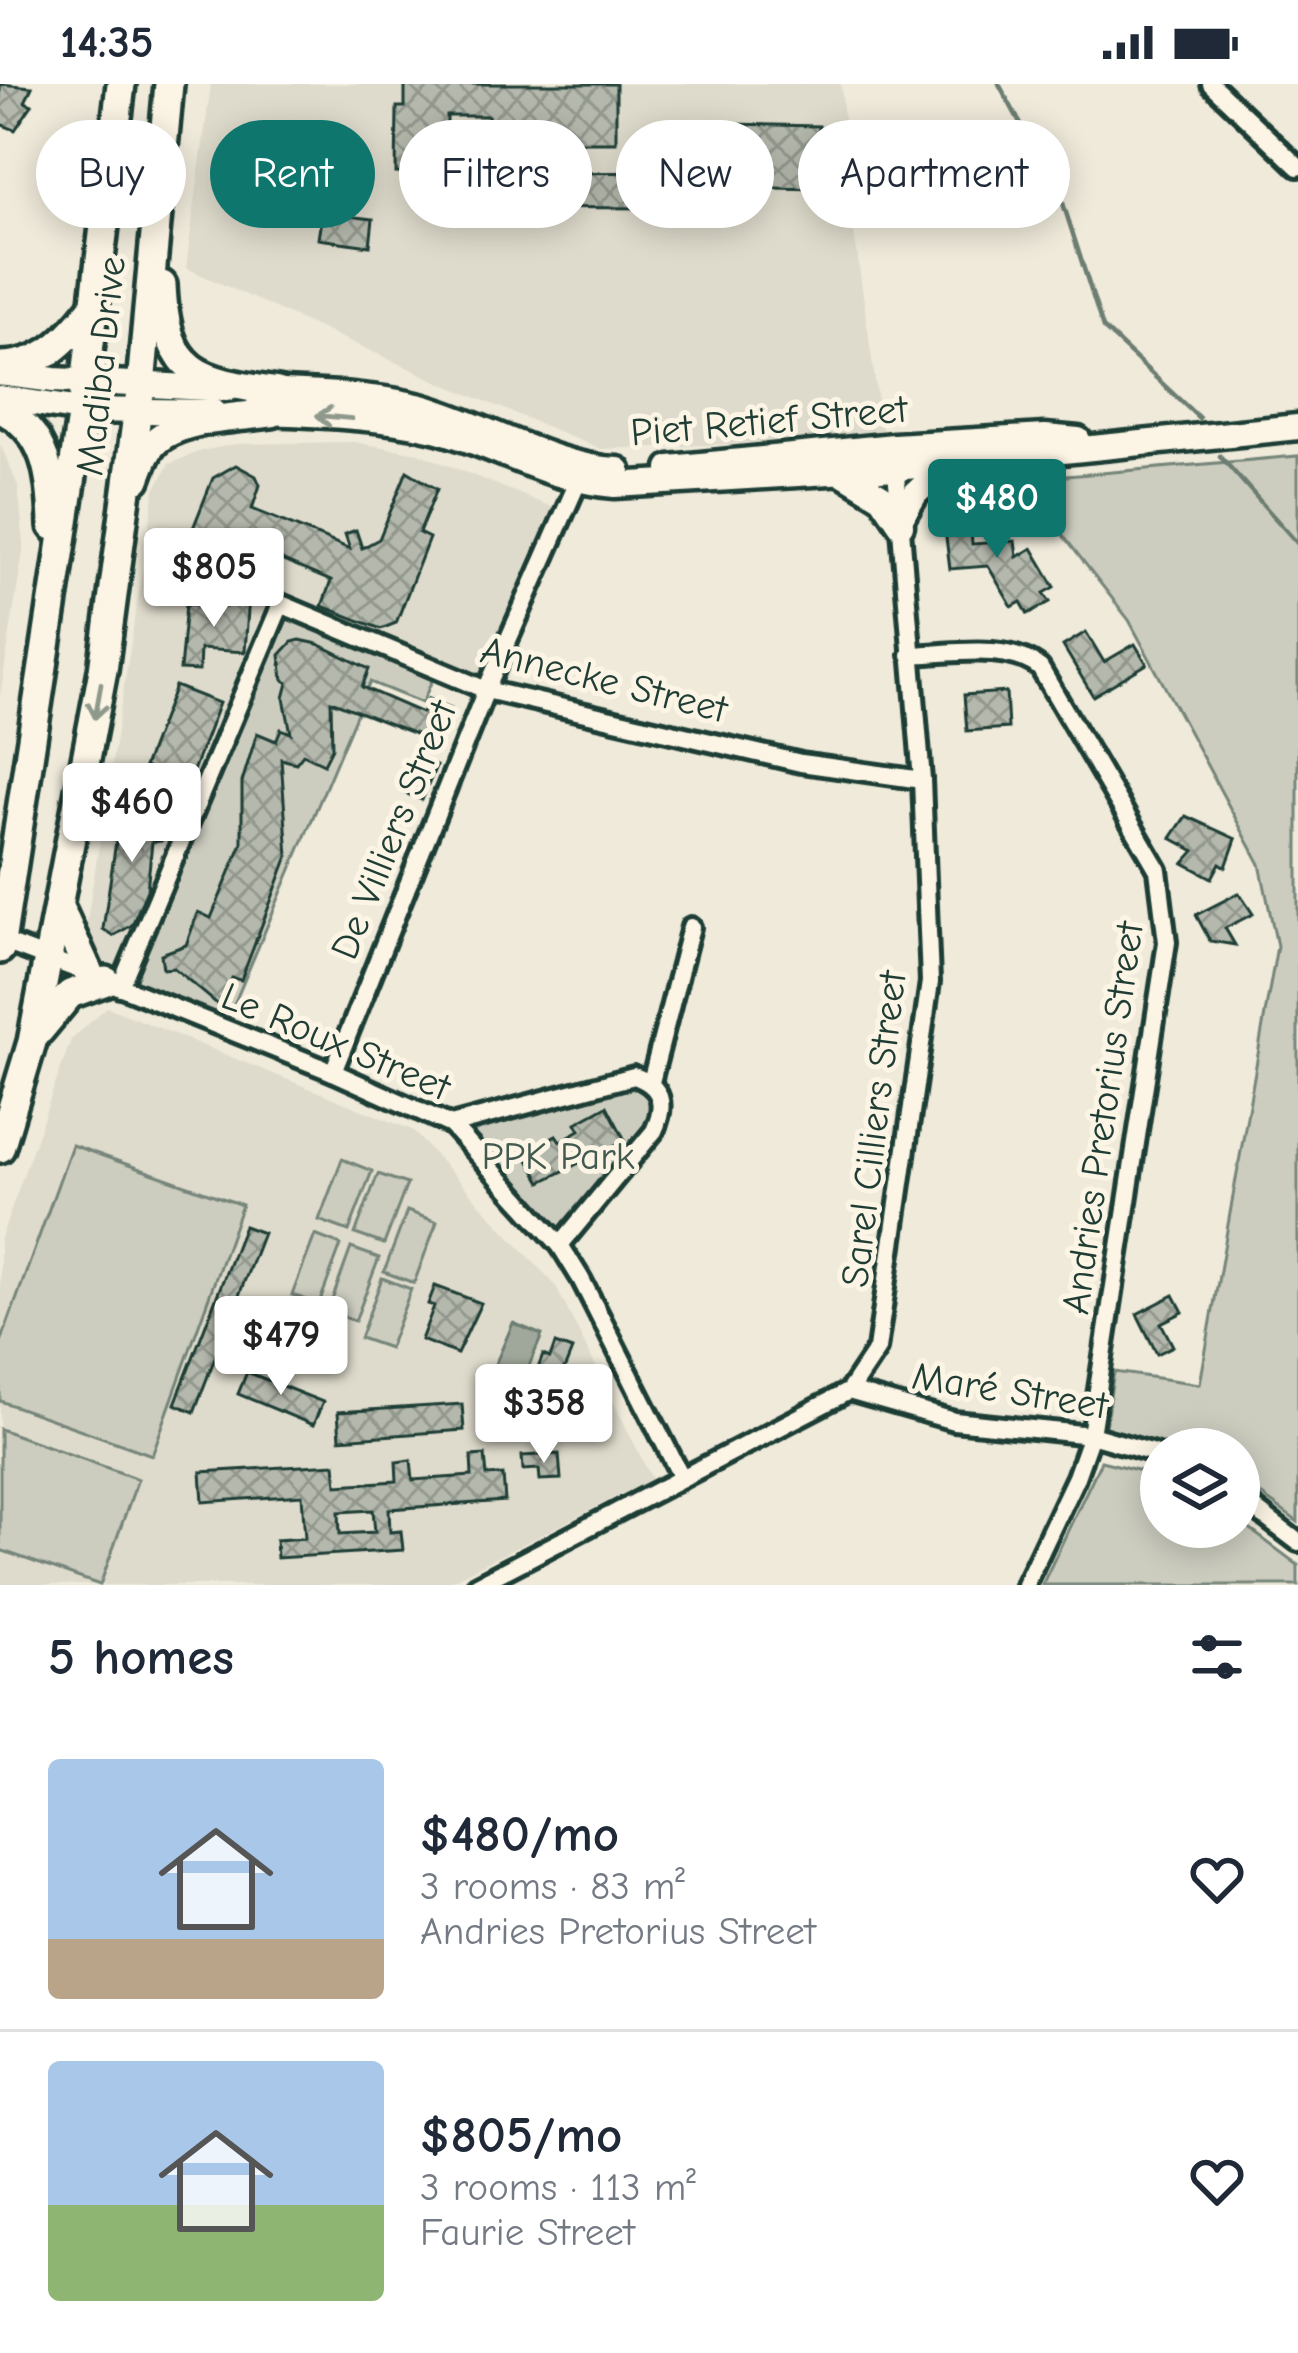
<!DOCTYPE html>
<meta charset="utf-8">
<style>
body{margin:0;font-family:"Comic Neue",sans-serif;background:#f6f6f7;color:#1f2937;height:100vh;display:flex;flex-direction:column;font-size:45px;white-space:nowrap}
*{box-sizing:border-box;margin:0}
p{font-size:39px;color:#747a83}
.icon{flex:none;width:66px;height:66px;fill:none;stroke:currentColor;stroke-width:2;stroke-linecap:round;stroke-linejoin:round}
.map{position:relative;height:1501px;overflow:hidden}
.panel{display:flex;flex-direction:column;background:#fff;flex:1}
.panel>*{flex:none}
.top-card{position:absolute;left:36px;top:36px;width:1227px;height:108px;display:flex;gap:24px}
.buttons{position:absolute;left:1140px;top:1344px;display:grid;gap:24px}
.buttons a{display:grid;place-items:center;width:120px;height:120px;border-radius:50%;background:#fff;box-shadow:0 6px 30px #0003;font-size:60px}
.price{position:absolute;translate:-50% -102px;padding:0 27px;border-radius:12px;background:#fff;color:#222;font-size:39px;line-height:78px;filter:drop-shadow(0 3px 6px #0008)}
.price::after{content:'';position:absolute;left:50%;top:72px;width:36px;height:27px;margin-left:-18px;background:inherit;clip-path:polygon(0 0,100% 0,50% 100%)}
.price.selected{background:#0f766e;color:#fff}
ul{padding:0;list-style:none}
li{display:flex;align-items:center;gap:36px;height:300px;padding:0 48px}
li+li{border-top:3px solid #e0e1e3}
li span{display:grid;place-items:center;flex:none;width:336px;height:240px;border-radius:12px;color:#555}
li>.icon{margin-inline-start:auto}
span .icon{width:144px;height:144px;fill:#fffc;stroke-width:1}
li b{font-size:51px}
h2{display:flex;justify-content:space-between;align-items:center;height:144px;padding:0 48px;font-size:51px}
.chip{padding:0 42px;border-radius:54px;background:#fff;box-shadow:0 6px 30px #0003;font-size:42px;line-height:108px}
.chip.selected{background:#0f766e;color:#fff}
.status{display:flex;justify-content:space-between;align-items:center;height:84px;padding:0 60px;background:#fff;direction:ltr}
.status svg{height:33px;fill:currentColor}
.map>svg:first-child{display:block}
</style>
<div class="status"><b>14:35</b><svg viewBox="0 0 49 12"><path d="M0 12V9h3v3zM5 12V6h3v6zM10 12V3h3v9zM15 12V0h3v12zM26 1h20v11H26zM47 4h2v5h-2z"/></svg></div>
<div class="map">
<svg width="1298" height="1501" viewBox="0 0 1298 1501">
<defs>
<pattern id="building-cross-hatch" width="8" height="8" patternUnits="userSpaceOnUse" patternTransform="scale(3)"><rect width="8" height="8" fill="#b5b9ad"/><path d="M0 0l8 8M0 8l8-8" fill="none" stroke="#93988e"/></pattern>
</defs>
<rect width="100%" height="100%" fill="#efeada"/>
<filter id="ink" filterUnits="userSpaceOnUse"><feTurbulence type="fractalNoise" baseFrequency=".00833" numOctaves="2"/><feDisplacementMap in="SourceGraphic" scale="24" xChannelSelector="R" yChannelSelector="G"/><feConvolveMatrix kernelMatrix="1 2 1 2 8 2 1 2 1" color-interpolation-filters="sRGB"/></filter>
<g filter="url(#ink)">
<!-- built -->
<g fill="#dedbcc">
<path d="M 211,0 L 841,0 L 851,126 L 883,354 L 601,365 L 451,303 L 186,184 Z"/>
<path d="M 353,358 L 418,369 L 554,424 L 481,593 L 440,579 L 422,619 L 370,598 L 227,937 L 103,887 L 82,869 L 155,406 L 169,380 L 201,367 L 237,360 Z"/>
<path d="M 0,360 L 18,402 L 24,461 L 0,613 Z"/>
<path d="M 107,923 L 412,1046 L 555,1201 L 652,1395 L 442,1501 L 0,1501 L 0,1157 L 71,956 Z"/>
</g>
<!-- park -->
<g fill="#cccdbf" stroke="#76857a" stroke-width="3">
<path d="M 1298,372 L 1298,1438 L 1239,1395 L 1239,1365 L 1180,1365 L 1105,1343 L 1114,1288 L 1200,1300 L 1277,862 L 1260,780 L 1129,536 L 1020,396 Z"/>
<path d="M 286,529 L 434,592 L 422,619 L 370,598 L 227,937 L 129,897 Z"/>
<path d="M 634,992 L 663,1028 L 560,1161 L 451,1041 Z"/>
<path d="M 72,1061 L 242,1121 L 152,1371 L 0,1317 L 0,1261 Z"/>
<path d="M 342,1075 L 372,1087 L 349,1147 L 319,1136 Z"/>
<path d="M 378,1090 L 407,1100 L 384,1160 L 355,1150 Z"/>
<path d="M 407,1127 L 437,1138 L 414,1199 L 384,1188 Z"/>
<path d="M 315,1151 L 341,1161 L 319,1220 L 292,1211 Z"/>
<path d="M 351,1164 L 379,1174 L 355,1237 L 328,1227 Z"/>
<path d="M 382,1194 L 411,1205 L 389,1264 L 360,1254 Z"/>
<path d="M 0,1345 L 138,1395 L 100,1501 L 0,1466 Z"/>
<path d="M 1101,1377 L 1161,1392 L 1161,1443 L 1239,1443 L 1239,1437 L 1298,1481 L 1298,1501 L 1042,1501 Z"/>
</g>
<!-- water -->
<path fill="#9fa89a" stroke="#6c7d71" stroke-width="3" d="M 513,1239 L 542,1251 L 518,1308 L 489,1295 Z"/>
<g fill="none" stroke-linecap="round" stroke-linejoin="round">
<!-- stream -->
<g stroke="#6c7d71" stroke-width="4.5">
<path d="M 999,0 L 1062,116 L 1103,244 L 1199,334"/>
<path d="M 1220,372 L 1298,460"/>
</g>
</g>
<!-- building -->
<g fill="url(#building-cross-hatch)" stroke="#1f3d34" stroke-width="3" fill-rule="evenodd">
<path d="M 0,0 L 32,3 L 25,18 L 32,21 L 15,46 L 0,40 Z"/>
<path d="M 405,0 L 616,0 L 616,58 L 571,58 L 571,89 L 656,88 L 656,124 L 452,123 L 452,88 L 487,88 L 488,32 L 447,32 L 447,47 L 437,47 L 437,90 L 396,89 L 397,23 L 405,23 Z"/>
<path d="M 685,39 L 819,42 L 818,105 L 683,102 Z"/>
<path d="M 322,129 L 373,135 L 370,162 L 318,155 Z"/>
<path d="M 236,381 L 256,392 L 260,401 L 252,425 L 350,465 L 345,450 L 356,446 L 362,464 L 379,455 L 407,387 L 437,405 L 419,449 L 429,454 L 396,539 L 381,545 L 322,522 L 331,497 L 274,473 L 267,495 L 250,494 L 250,499 L 182,472 L 213,394 Z"/>
<path d="M 969,419 L 972,460 L 1015,457 L 1017,473 L 1032,464 L 1055,503 L 1044,509 L 1050,518 L 1028,530 L 1021,518 L 1012,523 L 988,482 L 950,485 L 942,422 Z"/>
<path d="M 226,510 L 249,512 L 245,568 L 200,565 L 199,587 L 180,586 L 186,520 L 225,523 Z"/>
<path d="M 1086,548 L 1104,578 L 1135,560 L 1147,580 L 1093,612 L 1063,562 Z"/>
<path d="M 300,556 L 318,560 L 369,585 L 362,603 L 422,629 L 428,615 L 451,624 L 436,658 L 331,617 L 332,664 L 324,680 L 303,670 L 296,679 L 281,675 L 288,772 L 241,896 L 232,894 L 222,924 L 174,884 L 163,885 L 161,870 L 186,861 L 198,828 L 211,834 L 242,759 L 242,698 L 257,649 L 276,657 L 281,645 L 291,649 L 284,614 L 288,599 L 283,595 L 280,571 L 292,558 Z"/>
<path d="M 175,602 L 219,619 L 188,700 L 144,683 Z"/>
<path d="M 1006,608 L 1008,644 L 967,647 L 964,611 Z"/>
<path d="M 416,674 L 436,682 L 422,716 L 402,708 Z"/>
<path d="M 122,717 L 164,733 L 170,747 L 161,757 L 152,758 L 147,806 L 132,841 L 113,852 L 103,845 Z"/>
<path d="M 1186,732 L 1236,755 L 1226,783 L 1220,779 L 1212,794 L 1184,779 L 1195,767 L 1171,754 Z"/>
<path d="M 1239,809 L 1253,830 L 1225,844 L 1235,861 L 1210,857 L 1196,831 Z"/>
<path d="M 607,1022 L 625,1056 L 541,1098 L 527,1074 L 539,1067 L 536,1062 L 556,1051 L 560,1057 L 580,1046 L 576,1039 Z"/>
<path d="M 244,1142 L 263,1149 L 194,1328 L 175,1320 Z"/>
<path d="M 435,1202 L 481,1219 L 457,1270 L 421,1256 L 434,1222 L 428,1220 Z"/>
<path d="M 1174,1211 L 1183,1228 L 1161,1239 L 1173,1262 L 1157,1270 L 1137,1230 Z"/>
<path d="M 555,1260 L 572,1266 L 564,1286 L 571,1289 L 554,1333 L 524,1322 L 543,1271 L 550,1274 Z"/>
<path d="M 247,1288 L 323,1318 L 313,1341 L 238,1310 Z"/>
<path d="M 462,1320 L 464,1346 L 340,1355 L 338,1328 Z"/>
<path d="M 559,1370 L 561,1395 L 540,1396 L 539,1385 L 523,1386 L 522,1372 Z"/>
<path d="M 485,1371 L 487,1392 L 503,1391 L 505,1417 L 389,1425 L 390,1448 L 401,1447 L 403,1466 L 277,1474 L 276,1456 L 305,1454 L 302,1411 L 203,1418 L 201,1388 L 335,1380 L 337,1401 L 397,1397 L 396,1378 L 411,1376 L 413,1396 L 472,1392 L 471,1372 ZM 373,1426 L 375,1448 L 340,1450 L 339,1428 Z"/>
</g>
<g fill="none" stroke-linecap="round" stroke-linejoin="round">
<defs>
<g id="street">
<path d="M 1211,0 L 1298,83"/>
<path d="M 910,571 C 949,570 1008,558 1040,584 L 1158,786 L 1167,858 L 1091,1351 L 1076,1393 L 1025,1501"/>
<path d="M 2,857 L 90,890"/>
<path d="M 114,900 L 333,988 L 451,1041 L 560,1161 L 581,1195 L 682,1394"/>
<path d="M 120,903 L 281,520 L 486,606 L 801,679 L 922,696"/>
<path d="M 333,988 L 486,606 L 581,391"/>
<path d="M 651,998 L 691,843"/>
<path d="M 451,1041 L 634,992 C 663,1002 666,1021 654,1047 L 560,1161"/>
<path d="M 849,1307 L 954,1337 L 1091,1351 L 1161,1371"/>
<path d="M 1239,1413 L 1298,1458"/>
<path d="M 477,1501 L 849,1307 L 877,1265 L 930,898 L 922,696 L 895,374"/>
</g>
<g id="secondary">
<path d="M 0,289 L 54,296 L 227,305"/>
<path d="M 262,307 C 314,310 370,310 421,323 C 483,340 553,384 618,386"/>
<path d="M 0,314 L 82,326 L 213,328"/>
<path d="M 253,328 C 310,329 384,332 438,346 C 501,363 547,396 615,401 L 896,384 L 1298,343"/>
<path d="M 670,384 L 894,362 L 1045,353 L 1078,356"/>
<path d="M 841,388 L 882,413 L 901,441"/>
<path d="M 900,436 L 916,409 L 949,379"/>
</g>
<g id="primary">
<path d="M 162,201 C 166,292 198,296 278,308"/>
<path d="M 0,282 C 44,282 68,255 93,223"/>
<path d="M 0,325 C 48,346 52,395 53,442"/>
<path d="M 136,395 C 141,383 144,370 153,360 C 177,333 238,334 272,329"/>
<path d="M 60,825 L 90,891"/>
<path d="M 0,865 L 82,326 L 121,0"/>
<path d="M 40,946 L 70,910 L 106,897"/>
<path d="M 0,1064 L 32,958 L 103,586 L 141,301 L 169,0"/>
</g>
</defs>
<!-- street casing -->
<use href="#street" stroke="#1f3d34" stroke-width="26"/>
<!-- secondary casing -->
<use href="#secondary" stroke="#1f3d34" stroke-width="33"/>
<!-- primary casing -->
<use href="#primary" stroke="#1f3d34" stroke-width="36"/>
<!-- street -->
<use href="#street" stroke="#fcf5e5" stroke-width="16"/>
<!-- secondary -->
<use href="#secondary" stroke="#fcf5e5" stroke-width="24"/>
<!-- primary -->
<use href="#primary" stroke="#fcf5e5" stroke-width="27"/>
</g>
<!-- one-way arrows -->
<defs><path id="oneway-shaft" d="M-6 0H5M1.5-3L5.5 0L1.5 3" fill="none" stroke-width="1.6" stroke-linecap="round" stroke-linejoin="round" transform="scale(3)"/></defs>
<g stroke="#8e998c">
<use href="#oneway-shaft" transform="translate(334 333) rotate(-175)"/>
<use href="#oneway-shaft" transform="translate(98 617) rotate(100)"/>
</g>
</g>
<g text-anchor="middle" dominant-baseline="central" stroke-width="10" stroke-linejoin="round" paint-order="stroke">
<!-- street labels -->
<g font-size="39" fill="#1f3d34" stroke="#fcf5e5">
<text transform="translate(101 282) rotate(-84)">Madiba Drive</text>
<text transform="translate(769 337) rotate(-5)">Piet Retief Street</text>
<text transform="translate(604 596) rotate(14)">Annecke Street</text>
<text transform="translate(394 746) rotate(-68)">De Villiers Street</text>
<text transform="translate(336 958) rotate(23)">Le Roux Street</text>
<text transform="translate(1103 1034) rotate(-82)">Andries Pretorius Street</text>
<text transform="translate(874 1045) rotate(-83)">Sarel Cilliers Street</text>
<text transform="translate(1010 1307) rotate(9)">Maré Street</text>
</g>
<!-- park labels -->
<g font-size="39" fill="#425a50" stroke="#fcf5e5">
<text x="558" y="1072">PPK Park</text>
</g>
</g>
</svg>
<div class="buttons">
<a><svg class="icon" aria-label="layers" viewBox="0 0 24 24"><path d="M12 4l9 5-9 5-9-5zM3 14l9 5 9-5"/></svg></a>
</div>
<b class="price selected" style="left:997px;top:477px">$480</b>
<b class="price" style="left:214px;top:546px">$805</b>
<b class="price" style="left:132px;top:781px">$460</b>
<b class="price" style="left:281px;top:1314px">$479</b>
<b class="price" style="left:544px;top:1382px">$358</b>
<div class="top-card">
<a class="chip">Buy</a>
<a class="chip selected">Rent</a>
<a class="chip">Filters</a>
<a class="chip">New</a>
<a class="chip">Apartment</a>
</div>
</div>
<section class="panel">
<h2>5 homes<svg class="icon" aria-label="filters" viewBox="0 0 24 24"><path d="M4 7h16M4 17h16"/><circle cx="9" cy="7" r="2"/><circle cx="15" cy="17" r="2"/></svg></h2>
<ul>
<li><span style="background:linear-gradient(#a9c7e8 75%,#b9a48a 0)"><svg class="icon" aria-label="home" viewBox="0 0 24 24"><path d="M3 11l9-7 9 7M6 9v11h12V9"/></svg></span><div><b>$480/mo</b><p>3 rooms · 83 m²</p><p>Andries Pretorius Street</p></div><svg class="icon" aria-label="heart" viewBox="0 0 24 24"><path d="M12 20l-8-8c-3-5 5-10 8-4 3-6 11-1 8 4z"/></svg></li>
<li><span style="background:linear-gradient(#a9c7e8 60%,#8fb573 0)"><svg class="icon" aria-label="home" viewBox="0 0 24 24"><path d="M3 11l9-7 9 7M6 9v11h12V9"/></svg></span><div><b>$805/mo</b><p>3 rooms · 113 m²</p><p>Faurie Street</p></div><svg class="icon" aria-label="heart" viewBox="0 0 24 24"><path d="M12 20l-8-8c-3-5 5-10 8-4 3-6 11-1 8 4z"/></svg></li>
</ul>
</section>
